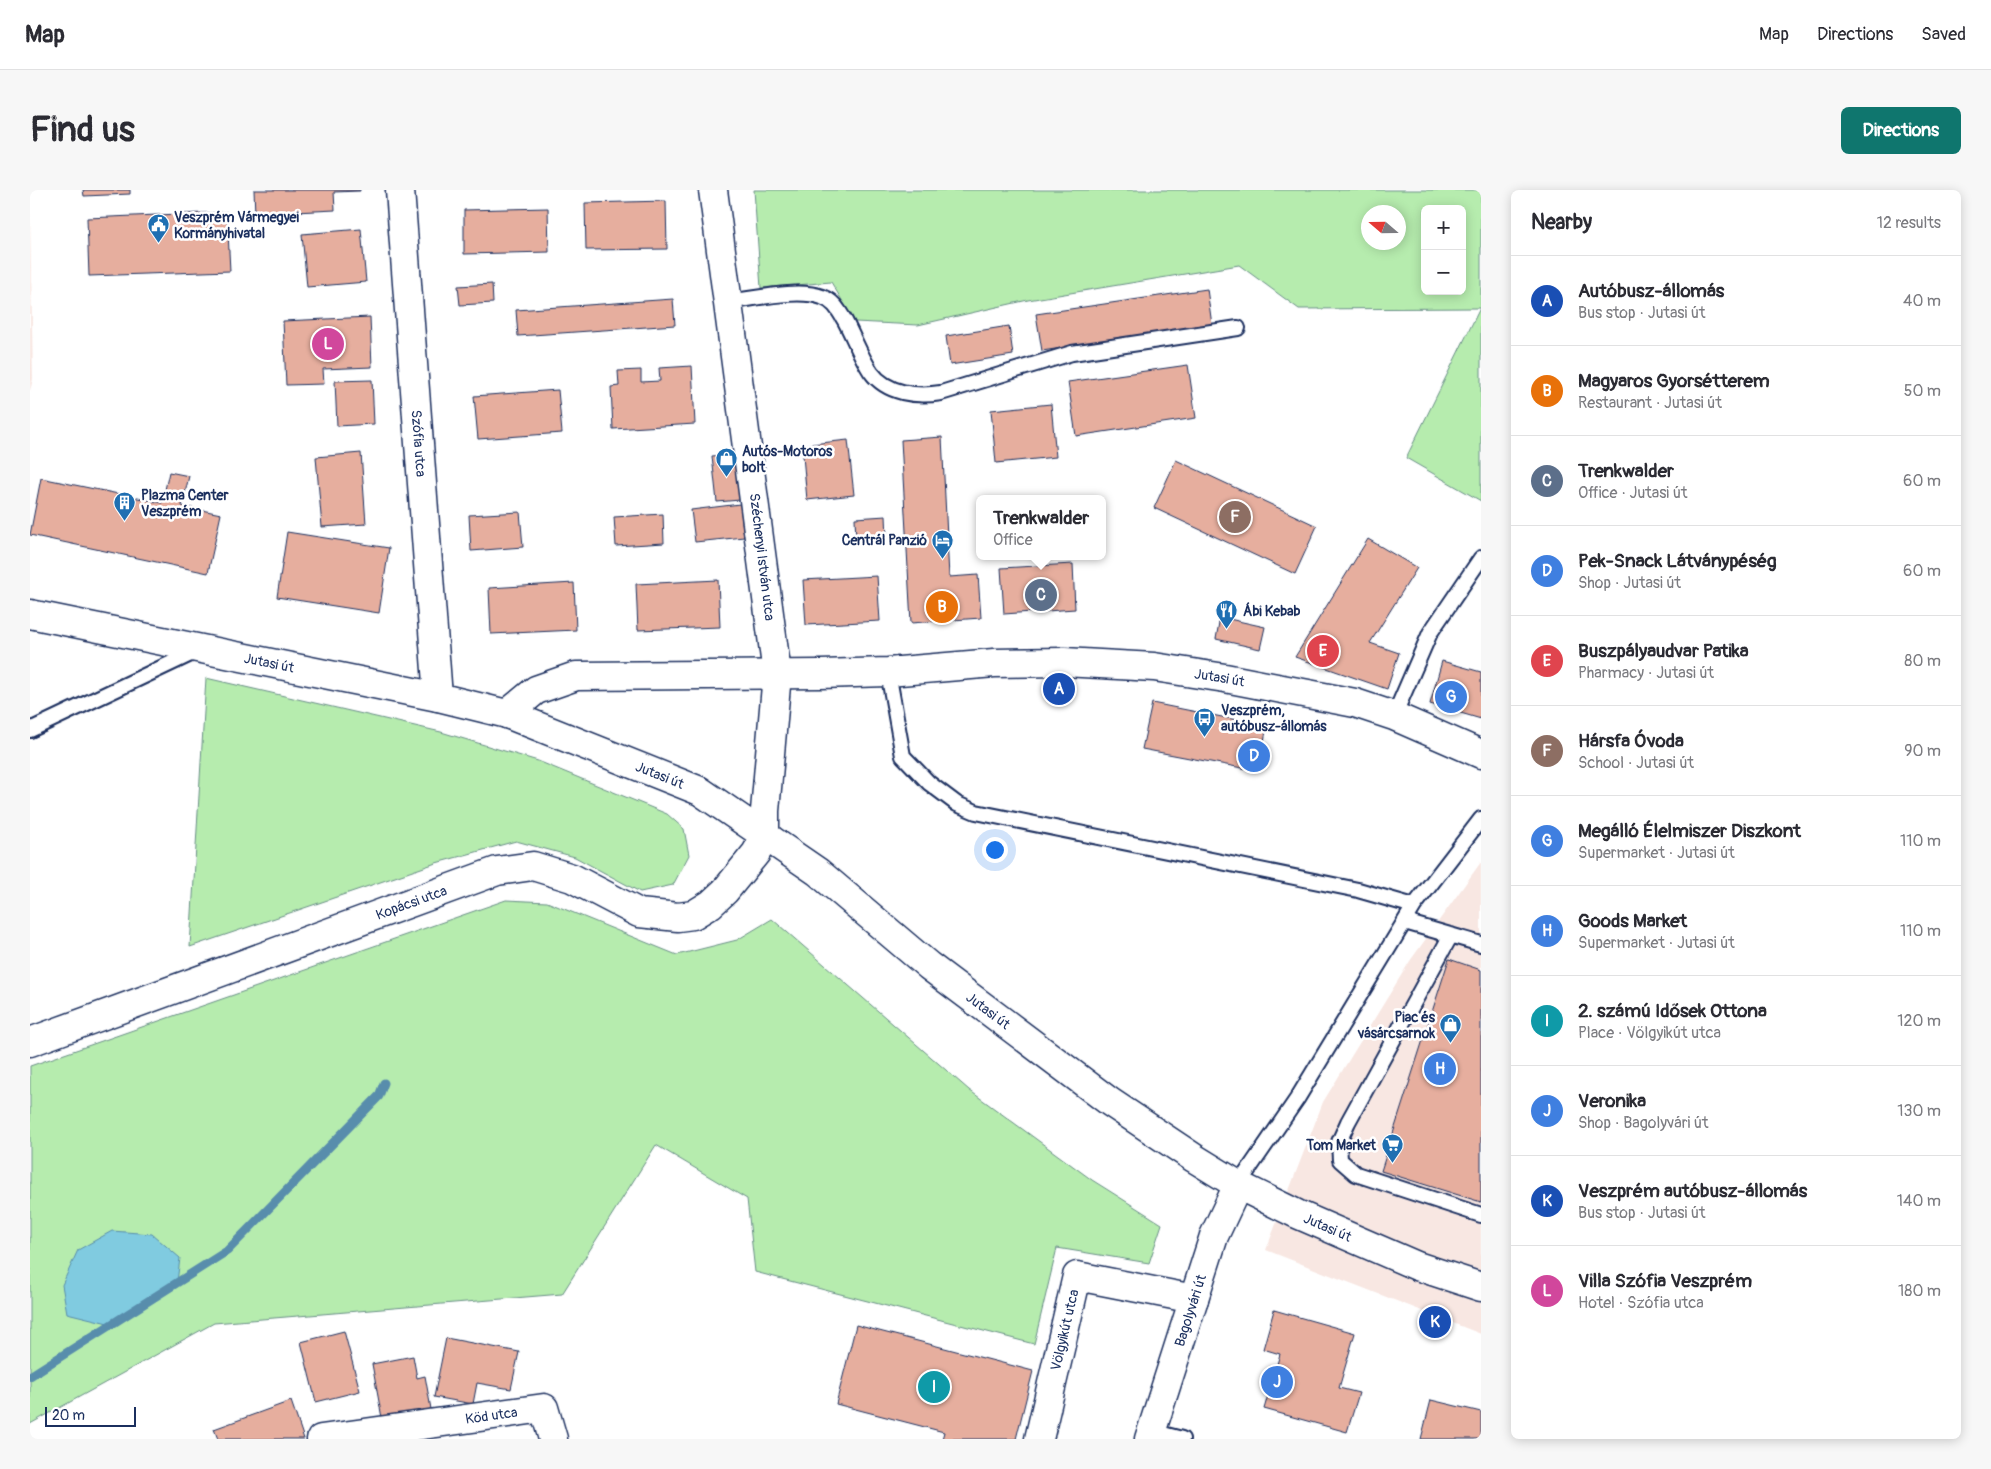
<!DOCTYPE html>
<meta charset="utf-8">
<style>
:root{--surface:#fff;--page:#f7f7f7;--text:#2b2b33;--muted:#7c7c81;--line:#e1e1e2;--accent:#0f766e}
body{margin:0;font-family:Pangolin,sans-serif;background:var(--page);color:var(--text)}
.controls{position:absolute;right:15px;top:15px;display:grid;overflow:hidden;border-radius:8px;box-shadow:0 2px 12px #0003}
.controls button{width:45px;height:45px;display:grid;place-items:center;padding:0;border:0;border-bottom:1px solid var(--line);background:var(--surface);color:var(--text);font:25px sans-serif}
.compass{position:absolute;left:1331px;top:15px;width:45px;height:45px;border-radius:50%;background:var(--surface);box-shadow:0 2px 12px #0003;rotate:290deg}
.scale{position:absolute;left:15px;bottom:12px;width:91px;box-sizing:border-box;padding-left:5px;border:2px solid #1b2f5e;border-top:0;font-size:14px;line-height:18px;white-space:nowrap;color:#1b2f5e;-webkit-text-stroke:4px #fff;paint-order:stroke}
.you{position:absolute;left:964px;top:659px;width:18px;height:18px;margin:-12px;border:4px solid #fff;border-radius:50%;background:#1a73e8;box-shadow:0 0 0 8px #1a73e833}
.badge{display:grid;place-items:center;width:32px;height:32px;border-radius:50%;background:var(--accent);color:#fff;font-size:16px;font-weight:700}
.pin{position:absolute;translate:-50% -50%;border:2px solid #fff;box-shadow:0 1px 5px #0006}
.popup{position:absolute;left:946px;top:305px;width:130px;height:65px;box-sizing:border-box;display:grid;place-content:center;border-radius:8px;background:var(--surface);filter:drop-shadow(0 1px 4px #0005);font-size:16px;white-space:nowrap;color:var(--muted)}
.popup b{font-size:19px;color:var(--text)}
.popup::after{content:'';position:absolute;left:50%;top:100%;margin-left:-10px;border:10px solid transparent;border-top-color:var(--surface)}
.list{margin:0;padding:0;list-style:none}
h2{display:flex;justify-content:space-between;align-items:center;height:65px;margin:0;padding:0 20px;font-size:21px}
h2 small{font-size:16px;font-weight:400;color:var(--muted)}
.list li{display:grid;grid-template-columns:32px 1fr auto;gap:15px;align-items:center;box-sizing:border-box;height:90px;padding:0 20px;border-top:1px solid var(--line)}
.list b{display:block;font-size:19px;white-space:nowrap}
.list p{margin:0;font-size:16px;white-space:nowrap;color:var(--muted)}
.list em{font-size:16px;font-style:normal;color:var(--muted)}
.map{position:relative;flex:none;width:1451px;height:1249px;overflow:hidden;border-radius:8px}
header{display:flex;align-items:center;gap:30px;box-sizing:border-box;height:70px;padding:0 25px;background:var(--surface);border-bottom:1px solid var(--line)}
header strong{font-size:24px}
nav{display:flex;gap:28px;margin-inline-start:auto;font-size:18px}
.intro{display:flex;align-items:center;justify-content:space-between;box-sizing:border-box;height:120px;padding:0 30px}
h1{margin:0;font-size:35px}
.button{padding:12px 22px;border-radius:8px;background:var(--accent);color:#fff;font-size:18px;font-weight:700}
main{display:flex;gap:30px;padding:0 30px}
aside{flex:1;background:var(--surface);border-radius:8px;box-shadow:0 2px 12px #0003}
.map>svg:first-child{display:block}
.built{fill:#f8e7e2}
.green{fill:#b6ecae;stroke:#688e86;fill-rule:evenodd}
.water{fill:#80cbe0;stroke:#588dac}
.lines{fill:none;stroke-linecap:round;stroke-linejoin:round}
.stream{stroke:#588dac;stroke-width:9}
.building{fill:#e6ae9e;stroke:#1b2f5e}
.service-casing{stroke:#1b2f5e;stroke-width:18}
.minor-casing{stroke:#1b2f5e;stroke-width:31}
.tertiary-casing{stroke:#1b2f5e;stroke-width:31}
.service{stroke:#fff;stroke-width:14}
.minor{stroke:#fff;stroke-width:28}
.tertiary{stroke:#fff;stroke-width:28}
.labels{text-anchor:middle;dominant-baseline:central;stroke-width:5;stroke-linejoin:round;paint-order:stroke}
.poi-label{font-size:14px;font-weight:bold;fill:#1b2f5e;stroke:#fff;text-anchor:start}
.street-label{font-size:14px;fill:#1b2f5e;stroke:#fff}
</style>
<header>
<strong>Map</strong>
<nav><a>Map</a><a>Directions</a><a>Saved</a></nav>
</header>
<div class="intro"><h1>Find us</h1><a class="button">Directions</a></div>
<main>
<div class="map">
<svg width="1451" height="1249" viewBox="0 0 1451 1249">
<rect width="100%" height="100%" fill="#fff"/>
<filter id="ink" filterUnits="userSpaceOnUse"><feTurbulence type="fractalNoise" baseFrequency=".02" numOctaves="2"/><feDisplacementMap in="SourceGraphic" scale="10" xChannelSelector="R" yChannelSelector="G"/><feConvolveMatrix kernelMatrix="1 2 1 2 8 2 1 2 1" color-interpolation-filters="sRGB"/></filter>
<g filter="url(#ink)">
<path class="built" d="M0,19L3,189L0,201Z
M1451,672V1144L1236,1060L1293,912L1380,771Z"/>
<path class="green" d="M724,0H1451V311L1376,268L1450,118L1269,119L1209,75L998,110L888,135L825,132L801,92L731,98ZM1395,19H1432V101H1395ZM1338,22H1368V52H1338Z
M176,488L411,542L508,571L637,624L654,639L659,665L643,695L610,702L545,667L486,651L406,673L160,757Z
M476,710L517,712L647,765L707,750L742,729L939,900L1062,990L1132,1034L1119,1073L1027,1058L1004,1154L725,1082L717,1009L626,955L532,1104L184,1133L0,1234V876Z"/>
<path class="water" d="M82,1041L122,1044L150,1068L147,1092L82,1134L37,1123L32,1095L48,1060Z"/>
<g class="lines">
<path class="stream" d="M0,1186L197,1061L349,906L354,893"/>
</g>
<path class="building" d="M53,0H100V4L54,6Z
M224,0H330V1L304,2L305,20L225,24Z
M636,11L637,59L556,60L555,13Z
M518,18L519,62L434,64V20Z
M197,22L200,81L59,86L57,28Z
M331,39L336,92L277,97L272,44Z
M462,94L463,113L430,115L428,96Z
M1177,99L1182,135L1012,161L1006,124Z
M643,109L645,135L488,146L486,120Z
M340,127L342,177L293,179L294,194L256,195L253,131Z
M979,136L983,165L920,175L916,146Z
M1158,175L1166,228L1046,246L1038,192Z
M662,176L665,234L583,239L581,197L589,196L588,181L611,180V192L630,191L629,178Z
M342,190L344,234L307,236L305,191Z
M528,200L532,243L448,249L444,206Z
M1021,214L1026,267L966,273L961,220Z
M912,247L919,387L948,385L951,428L881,433L871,250Z
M818,250L824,305L777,310L772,255Z
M331,263L336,334L292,337L286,267Z
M705,264L710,310L687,312L682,266Z
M1146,270L1287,336L1265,384L1124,318Z
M139,282L159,286L152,316L191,324L178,383L0,345L11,288L132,313Z
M710,314L714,347L665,352L661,320Z
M490,322L493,357L441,361L439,325Z
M633,324L634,353L586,356L584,327Z
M856,326L857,348L826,350L825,328Z
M257,342L359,358L349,423L247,407Z
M1338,349L1387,378L1340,453L1369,463L1357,499L1265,467Z
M1043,374L1045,419L974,424L971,378Z
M847,386L850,431L776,435L773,390Z
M688,390L690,437L608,440L606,394Z
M544,393L546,440L461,444L459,398Z
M1190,427L1235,437L1230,459L1186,449Z
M1412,471L1451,482V529L1400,514Z
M1122,513L1237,536L1228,581L1112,559Z
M1419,769L1451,780V1012L1351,981Z
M1244,1120L1325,1143L1309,1198L1329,1203L1317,1242L1234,1219L1250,1164L1233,1159Z
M826,1135L1003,1181L986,1249H912L914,1242L806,1214Z
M314,1141L330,1201L286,1212L271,1152Z
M416,1148L489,1162L481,1199L447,1193L443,1214L404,1207Z
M383,1166L387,1188L395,1186L401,1219L352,1228L342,1174Z
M1401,1210L1451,1222V1249H1391Z
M261,1211L274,1249H188L184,1239Z"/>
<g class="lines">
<defs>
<path id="service" d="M698,112C724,109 768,98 792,107C804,111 809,121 815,131C824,148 831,167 841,182C857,204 887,207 911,203L1042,163L1208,138
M858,482L873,566L899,593L927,614L946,622L1328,700L1384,716
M1364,526L1400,443L1451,368
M0,540L167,461
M1375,732L1451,754
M1421,745L1318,932L1309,952L1310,970L1326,984L1451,1025
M1208,995L1267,909L1384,716L1451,629
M1121,1241L1152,1249"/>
<g id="minor">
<path id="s1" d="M370,0L408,507"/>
<path id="s2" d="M477,524L506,500L546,486L791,484L858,482L964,473L1034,472L1124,477L1195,488L1325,513L1364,526L1451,564"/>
<path id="s3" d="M0,852L467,681L503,676L542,688L609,723L648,727L663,725L681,714L695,701L726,663L735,646V621L747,484L683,0"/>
<path id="s4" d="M291,1249L514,1218L523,1249"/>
<path id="s5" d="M1009,1249L1047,1086L1164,1109"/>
<path id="s6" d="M1119,1249L1184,1046L1208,995"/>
</g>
<g id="tertiary">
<path id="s7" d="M0,424L408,507L477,524L670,601L788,682L899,776L1080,912L1164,968L1208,995L1267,1024L1387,1076L1451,1097"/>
</g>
</defs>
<use href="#service" class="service-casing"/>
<use href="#minor" class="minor-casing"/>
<use href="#tertiary" class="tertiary-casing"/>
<use href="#service" class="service"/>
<use href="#minor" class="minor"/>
<use href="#tertiary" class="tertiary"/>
</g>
</g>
<defs>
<symbol id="civic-pin" viewBox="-11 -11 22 30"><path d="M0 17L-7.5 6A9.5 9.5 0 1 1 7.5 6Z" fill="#1f6fb2" stroke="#fff"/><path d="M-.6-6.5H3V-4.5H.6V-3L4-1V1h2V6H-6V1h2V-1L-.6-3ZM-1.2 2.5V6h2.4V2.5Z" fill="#fff"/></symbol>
<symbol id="shop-pin" viewBox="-11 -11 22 30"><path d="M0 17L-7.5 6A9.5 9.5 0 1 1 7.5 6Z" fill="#1f6fb2" stroke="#fff"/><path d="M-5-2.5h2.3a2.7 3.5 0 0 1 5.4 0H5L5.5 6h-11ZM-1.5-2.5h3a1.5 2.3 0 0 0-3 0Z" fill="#fff"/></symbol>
<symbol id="building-pin" viewBox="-11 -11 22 30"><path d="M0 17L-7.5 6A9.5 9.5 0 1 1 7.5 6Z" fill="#1f6fb2" stroke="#fff"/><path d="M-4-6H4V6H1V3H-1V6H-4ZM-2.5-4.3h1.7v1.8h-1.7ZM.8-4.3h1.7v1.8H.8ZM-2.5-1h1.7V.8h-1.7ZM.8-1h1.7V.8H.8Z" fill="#fff"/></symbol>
<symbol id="hotel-pin" viewBox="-11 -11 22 30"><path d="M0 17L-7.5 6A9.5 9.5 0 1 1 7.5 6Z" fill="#1f6fb2" stroke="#fff"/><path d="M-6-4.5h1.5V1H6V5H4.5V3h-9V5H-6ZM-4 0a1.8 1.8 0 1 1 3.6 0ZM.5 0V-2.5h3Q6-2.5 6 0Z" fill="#fff"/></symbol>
<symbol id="restaurant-pin" viewBox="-11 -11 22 30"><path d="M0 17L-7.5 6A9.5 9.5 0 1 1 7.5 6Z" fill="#1f6fb2" stroke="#fff"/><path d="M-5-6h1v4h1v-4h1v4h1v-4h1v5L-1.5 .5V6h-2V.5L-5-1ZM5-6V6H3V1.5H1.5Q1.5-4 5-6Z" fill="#fff"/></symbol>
<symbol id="bus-pin" viewBox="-11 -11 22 30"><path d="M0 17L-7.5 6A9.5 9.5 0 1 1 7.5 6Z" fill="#1f6fb2" stroke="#fff"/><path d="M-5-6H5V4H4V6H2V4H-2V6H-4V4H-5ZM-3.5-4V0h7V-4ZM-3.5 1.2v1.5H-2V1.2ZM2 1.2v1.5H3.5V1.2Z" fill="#fff"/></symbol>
<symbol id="supermarket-pin" viewBox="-11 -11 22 30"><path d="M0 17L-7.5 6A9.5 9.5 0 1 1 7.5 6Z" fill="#1f6fb2" stroke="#fff"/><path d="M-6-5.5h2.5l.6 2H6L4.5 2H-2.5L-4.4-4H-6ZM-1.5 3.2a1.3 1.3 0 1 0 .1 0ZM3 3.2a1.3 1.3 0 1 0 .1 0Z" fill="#fff"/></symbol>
</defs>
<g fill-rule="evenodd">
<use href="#civic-pin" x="116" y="22" width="25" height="34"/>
<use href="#shop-pin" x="684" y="256" width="25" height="34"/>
<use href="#building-pin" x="82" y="300" width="25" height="34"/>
<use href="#hotel-pin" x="900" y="338" width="25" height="34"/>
<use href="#restaurant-pin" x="1184" y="408" width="25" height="34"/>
<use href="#bus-pin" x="1162" y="516" width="25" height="34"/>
<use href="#shop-pin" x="1408" y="822" width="25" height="34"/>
<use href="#supermarket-pin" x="1350" y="942" width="25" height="34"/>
</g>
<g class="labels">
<g class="poi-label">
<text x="144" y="27">Veszprém Vármegyei<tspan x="144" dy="16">Kormányhivatal</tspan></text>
<text x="712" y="261">Autós-Motoros<tspan x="712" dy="16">bolt</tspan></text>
<text x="111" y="305">Plazma Center<tspan x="111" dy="16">Veszprém</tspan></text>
<text x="897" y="350" text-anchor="end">Centrál Panzió</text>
<text x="1213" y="421">Ábi Kebab</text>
<text x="1191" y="520">Veszprém,<tspan x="1191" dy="16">autóbusz-állomás</tspan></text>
<text x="1405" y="827" text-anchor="end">Piac és<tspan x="1405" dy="16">vásárcsarnok</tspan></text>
<text x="1346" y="955" text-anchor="end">Tom Market</text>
</g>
<g class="street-label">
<text stroke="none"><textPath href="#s1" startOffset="254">Szófia utca</textPath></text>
<text transform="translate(732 367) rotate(83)">Széchenyi István utca</text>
<text stroke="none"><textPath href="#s7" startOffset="244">Jutasi út</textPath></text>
<text stroke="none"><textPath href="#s2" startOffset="725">Jutasi út</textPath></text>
<text stroke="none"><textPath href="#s7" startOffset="652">Jutasi út</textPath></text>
<text stroke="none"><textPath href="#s3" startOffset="406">Kopácsi utca</textPath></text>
<text stroke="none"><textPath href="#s7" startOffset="1058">Jutasi út</textPath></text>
<text stroke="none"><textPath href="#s7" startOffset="1462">Jutasi út</textPath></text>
<text stroke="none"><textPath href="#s6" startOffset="135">Bagolyvári út</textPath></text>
<text stroke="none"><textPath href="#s5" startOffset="112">Völgyikút utca</textPath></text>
<text stroke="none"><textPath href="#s4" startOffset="172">Köd utca</textPath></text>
</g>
</g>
</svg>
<div class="controls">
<button>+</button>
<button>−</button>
</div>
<svg class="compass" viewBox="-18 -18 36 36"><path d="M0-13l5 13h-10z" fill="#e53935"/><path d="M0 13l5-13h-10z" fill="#7c7c81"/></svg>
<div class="scale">20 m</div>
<div class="you"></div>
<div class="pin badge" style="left:1029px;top:499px;background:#1a4fb4">A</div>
<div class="pin badge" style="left:912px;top:417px;background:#e8710a">B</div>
<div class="pin badge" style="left:1011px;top:405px;background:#5c6f8a">C</div>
<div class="popup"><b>Trenkwalder</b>Office</div>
<div class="pin badge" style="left:1224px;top:566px;background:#3f7fe0">D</div>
<div class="pin badge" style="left:1293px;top:461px;background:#e0444e">E</div>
<div class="pin badge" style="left:1205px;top:327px;background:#8d6e63">F</div>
<div class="pin badge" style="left:1421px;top:507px;background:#3f7fe0">G</div>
<div class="pin badge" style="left:1410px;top:879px;background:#3f7fe0">H</div>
<div class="pin badge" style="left:904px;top:1197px;background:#0f9aa8">I</div>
<div class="pin badge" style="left:1247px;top:1192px;background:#3f7fe0">J</div>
<div class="pin badge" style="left:1405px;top:1132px;background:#1a4fb4">K</div>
<div class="pin badge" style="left:298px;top:154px;background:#d1479c">L</div>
</div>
<aside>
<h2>Nearby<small>12 results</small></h2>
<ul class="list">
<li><span class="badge" style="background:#1a4fb4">A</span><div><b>Autóbusz-állomás</b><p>Bus stop · Jutasi út</p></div><em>40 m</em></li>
<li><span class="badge" style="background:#e8710a">B</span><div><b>Magyaros Gyorsétterem</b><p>Restaurant · Jutasi út</p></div><em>50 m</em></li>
<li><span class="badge" style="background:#5c6f8a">C</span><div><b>Trenkwalder</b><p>Office · Jutasi út</p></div><em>60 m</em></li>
<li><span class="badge" style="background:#3f7fe0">D</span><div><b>Pek-Snack Látványpéség</b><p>Shop · Jutasi út</p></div><em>60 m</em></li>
<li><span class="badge" style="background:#e0444e">E</span><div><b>Buszpályaudvar Patika</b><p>Pharmacy · Jutasi út</p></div><em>80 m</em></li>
<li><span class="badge" style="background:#8d6e63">F</span><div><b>Hársfa Óvoda</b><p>School · Jutasi út</p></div><em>90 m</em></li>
<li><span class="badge" style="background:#3f7fe0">G</span><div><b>Megálló Élelmiszer Diszkont</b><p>Supermarket · Jutasi út</p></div><em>110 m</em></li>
<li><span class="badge" style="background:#3f7fe0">H</span><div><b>Goods Market</b><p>Supermarket · Jutasi út</p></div><em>110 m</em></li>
<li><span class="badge" style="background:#0f9aa8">I</span><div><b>2. számú Idősek Ottona</b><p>Place · Völgyikút utca</p></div><em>120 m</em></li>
<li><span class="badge" style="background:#3f7fe0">J</span><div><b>Veronika</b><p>Shop · Bagolyvári út</p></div><em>130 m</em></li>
<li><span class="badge" style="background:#1a4fb4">K</span><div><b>Veszprém autóbusz-állomás</b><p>Bus stop · Jutasi út</p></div><em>140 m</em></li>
<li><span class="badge" style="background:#d1479c">L</span><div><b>Villa Szófia Veszprém</b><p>Hotel · Szófia utca</p></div><em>180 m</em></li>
</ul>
</aside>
</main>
